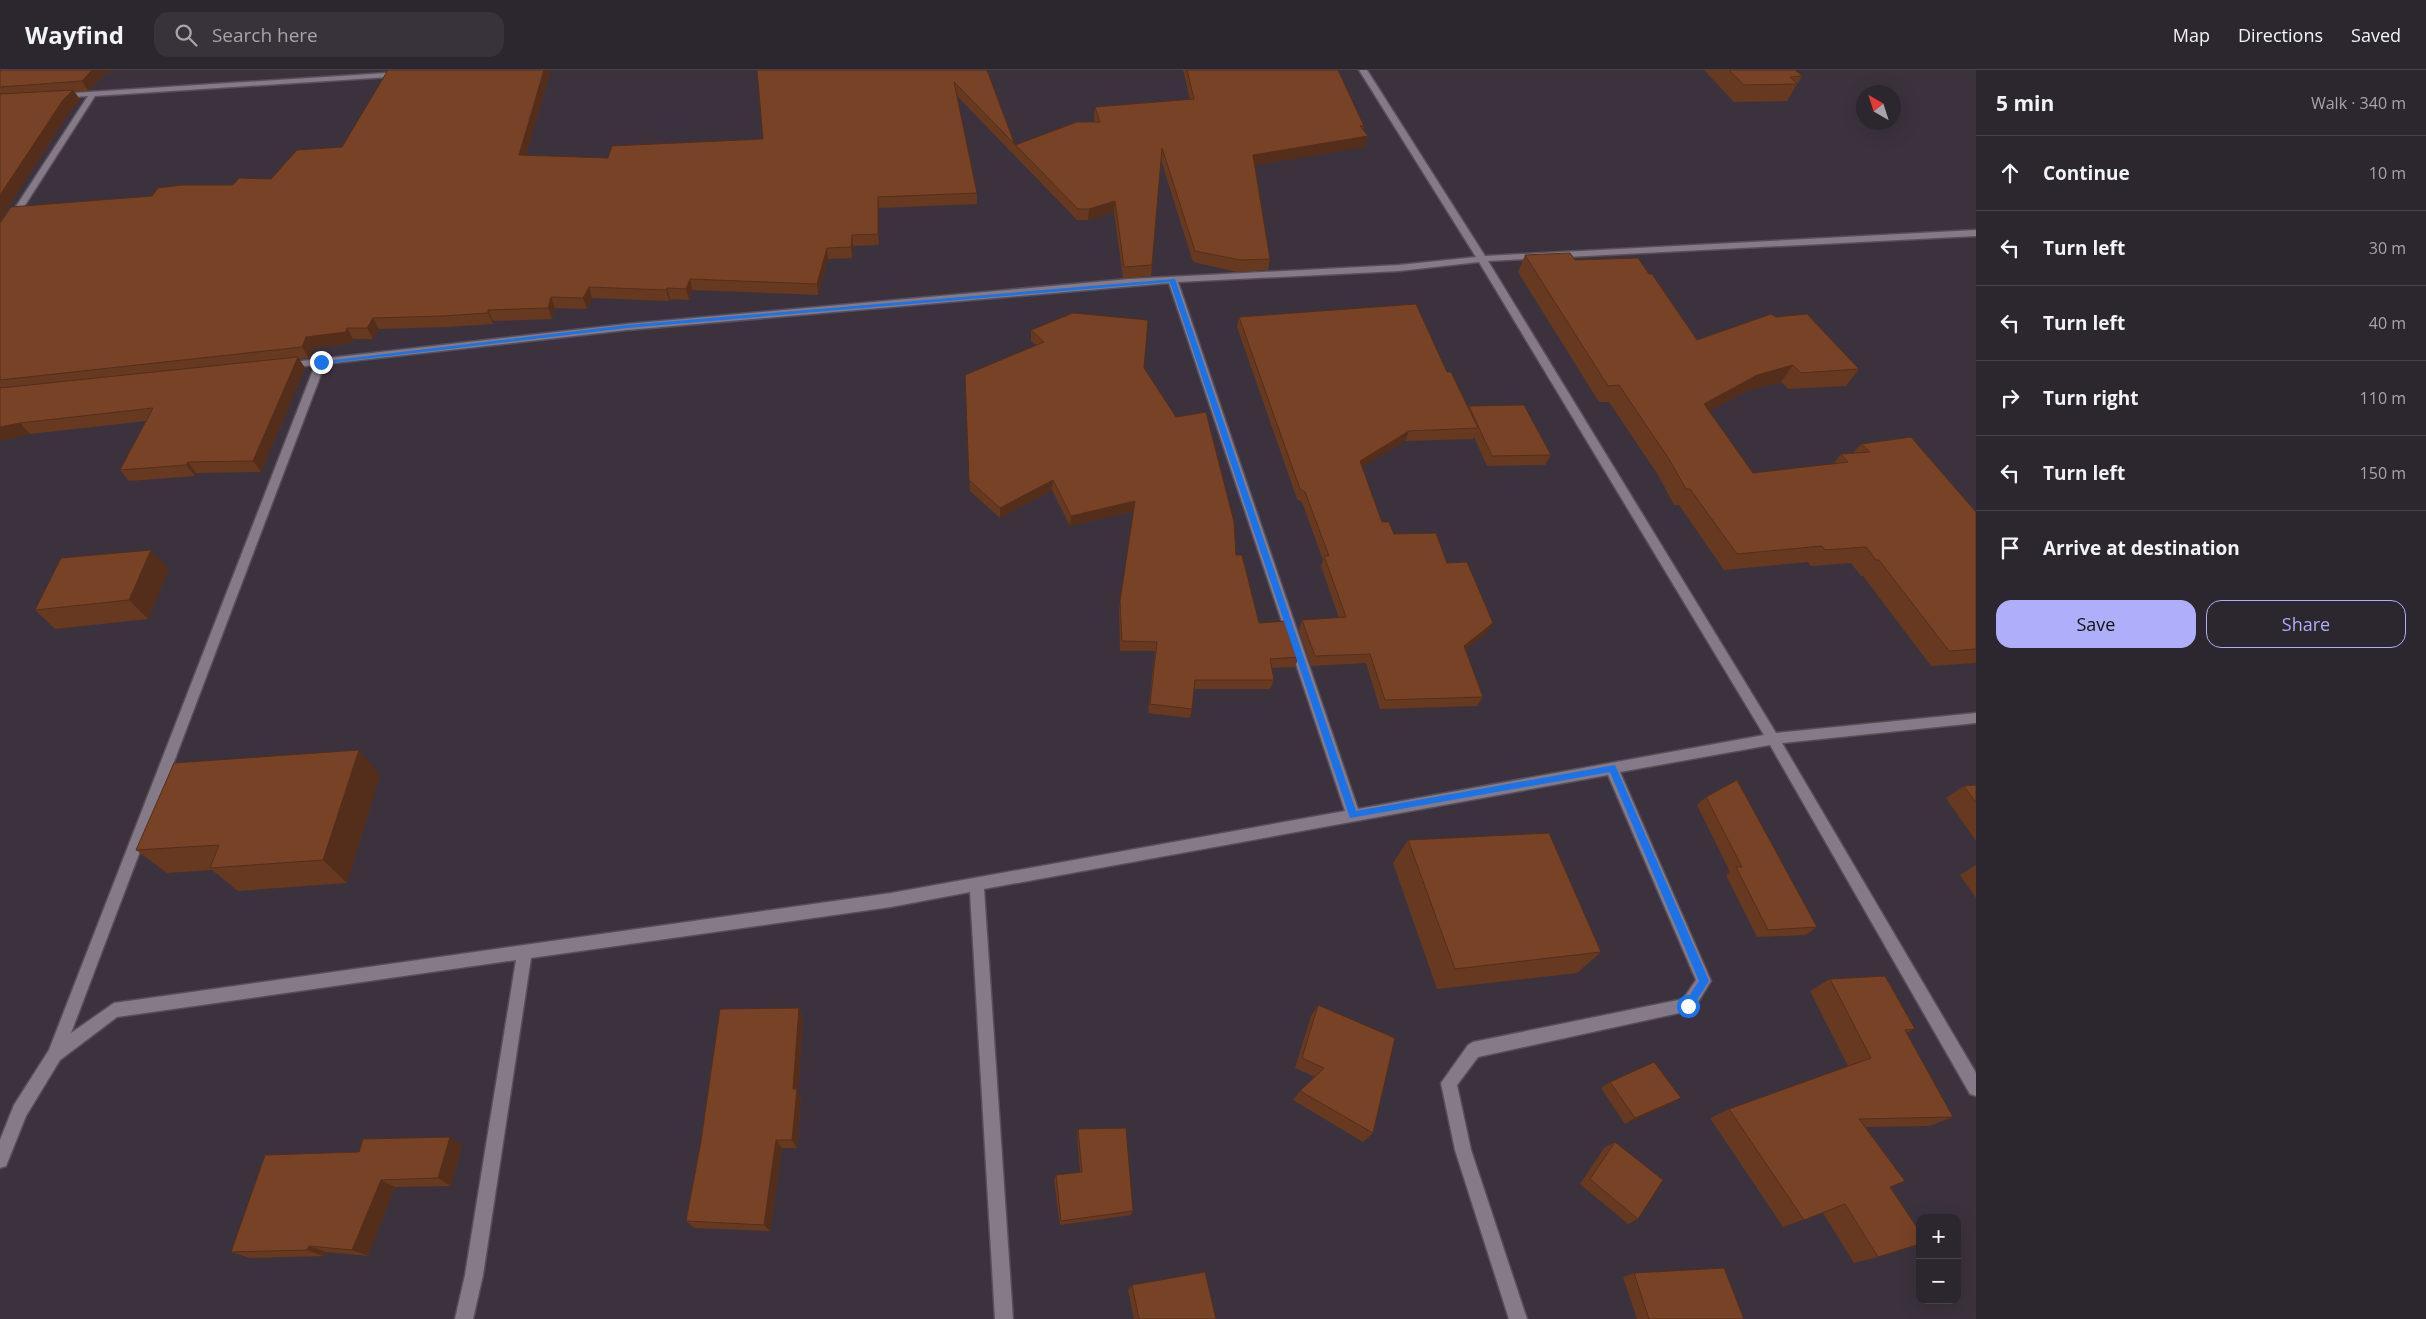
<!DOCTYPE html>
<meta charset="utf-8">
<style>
:root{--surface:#2c262e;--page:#38323a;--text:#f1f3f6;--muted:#a6a5aa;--line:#48434a;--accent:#afaefa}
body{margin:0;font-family:"Open Sans",sans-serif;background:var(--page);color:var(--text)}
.controls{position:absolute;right:15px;bottom:15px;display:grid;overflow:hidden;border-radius:10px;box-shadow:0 5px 20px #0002}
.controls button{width:45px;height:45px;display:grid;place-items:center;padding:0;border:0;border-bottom:1px solid var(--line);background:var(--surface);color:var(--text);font:25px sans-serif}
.compass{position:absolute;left:1856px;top:15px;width:45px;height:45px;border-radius:50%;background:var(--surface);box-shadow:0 5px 20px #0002;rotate:321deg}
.stop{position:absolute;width:15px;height:15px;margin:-11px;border:4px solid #1a73e8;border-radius:50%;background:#fff}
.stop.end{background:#1a73e8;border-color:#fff;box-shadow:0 1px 5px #0008}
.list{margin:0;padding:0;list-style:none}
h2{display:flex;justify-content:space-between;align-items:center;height:65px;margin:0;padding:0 20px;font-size:21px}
h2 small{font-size:16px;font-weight:400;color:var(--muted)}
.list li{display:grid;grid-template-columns:32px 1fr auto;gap:15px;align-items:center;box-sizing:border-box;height:75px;padding:0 20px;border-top:1px solid var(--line)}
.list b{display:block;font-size:19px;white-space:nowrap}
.list em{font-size:16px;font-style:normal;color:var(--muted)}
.actions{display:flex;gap:10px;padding:15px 20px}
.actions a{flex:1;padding:11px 0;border:1px solid var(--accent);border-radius:15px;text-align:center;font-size:18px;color:var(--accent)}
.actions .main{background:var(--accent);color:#111}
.icon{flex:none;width:28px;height:28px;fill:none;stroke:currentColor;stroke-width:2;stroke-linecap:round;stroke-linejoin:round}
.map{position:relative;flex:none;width:1976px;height:1249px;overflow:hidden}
header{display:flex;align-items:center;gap:30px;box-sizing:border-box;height:70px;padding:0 25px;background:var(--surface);border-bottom:1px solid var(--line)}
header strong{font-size:24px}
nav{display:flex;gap:28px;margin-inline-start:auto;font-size:18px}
.search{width:350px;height:45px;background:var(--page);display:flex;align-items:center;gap:12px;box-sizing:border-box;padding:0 18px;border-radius:15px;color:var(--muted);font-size:19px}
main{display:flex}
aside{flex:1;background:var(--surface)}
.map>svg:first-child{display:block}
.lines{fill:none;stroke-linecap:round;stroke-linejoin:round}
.minor-casing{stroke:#564f58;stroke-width:3}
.minor{fill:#857a87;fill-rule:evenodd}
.wall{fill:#673921}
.shaded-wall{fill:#542e1b}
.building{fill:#784226;stroke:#542e1b}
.route{fill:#1a73e8}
</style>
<header>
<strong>Wayfind</strong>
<div class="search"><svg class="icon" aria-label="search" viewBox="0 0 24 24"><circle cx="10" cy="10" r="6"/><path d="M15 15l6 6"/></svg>Search here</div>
<nav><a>Map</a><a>Directions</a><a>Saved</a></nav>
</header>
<main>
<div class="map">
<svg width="1976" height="1249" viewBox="0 0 1976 1249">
<rect width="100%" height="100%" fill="#3b323e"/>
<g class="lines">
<defs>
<path id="minor" d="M1359,0H1367L1485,186L1976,160V166L1488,191L1776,663L1976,643V653L1782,673L1976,1003V1026L1970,1024L1770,675L1620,702L1711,911L1693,940L1478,987L1457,1015L1471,1080L1527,1249H1509L1455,1080L1441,1013L1468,975L1473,972L1683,929L1696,910L1608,705L984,819L1013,1249H995L970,822L891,837L531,888L483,1205L473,1249H455L465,1205L516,890L117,947L60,990L26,1046L6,1096L0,1098V1070L14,1035L49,980L315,295L287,298L282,295L284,293L627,254L1129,209L1399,195L1476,187ZM1479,192L1764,665L1358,739L1178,212L1399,201ZM1169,213L1345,741L891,823L114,933L71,963L325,294L627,260Z
M402,2L406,4L405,6L95,26L4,168L0,171V161L88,26L60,28H57V24Z"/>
</defs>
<use href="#minor" class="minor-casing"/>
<use href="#minor" class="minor"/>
</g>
<path class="wall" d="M0,0H117L106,3L88,21L75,22L80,30L70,41L3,145L4,147L271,109L342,77L551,0L526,85L608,88L763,69L987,0L1015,75L1095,52L1094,48L1095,37L1190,30L1183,0H1338L1364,56L1363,60L1368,66L1365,77L1255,95L1270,189L1268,200L1237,202L1193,192L1161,90L1151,206L1123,208L1114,142L1088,150H1077L956,25L977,123V134L879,138V175L853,176L852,188L828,189L818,225L692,220L689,230L670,229L669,231L592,228L587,239L555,238L552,249L493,251V254L447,257L379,259L373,269H353L352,273L313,278L309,288L299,289L305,298L261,402L196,403L195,406L129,411L120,400L146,351L30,364L0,371Z
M1704,0H1795L1802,6L1787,31L1734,32Z
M1525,185L1575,190L1697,270L1859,299L1846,316L1788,319L1781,312L1746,321L1709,341L1753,403L1833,394L1841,384L1853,383L1861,374L1976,442V593L1931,596L1863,506H1861L1851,493L1811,496L1808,492L1724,500L1679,435H1674L1658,405L1609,332H1599L1518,202Z
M1239,247L1447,302L1468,338L1469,336L1551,385L1545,395L1487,396L1474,367L1473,369L1405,371L1362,397L1382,452L1394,464L1447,493L1487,563L1465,580L1483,627L1477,636L1380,639L1366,593L1311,596L1299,560L1302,550L1339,548L1321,496L1323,490L1302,432L1297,429L1237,257Z
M1031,260L1144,298L1236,485L1259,553L1299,587L1295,597L1272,598L1274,610L1270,619H1194L1192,639L1190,648L1148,643L1155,581H1120L1119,540L1134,441L1070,456L1052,420L1000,448L970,421L965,305L1036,275L1031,271Z
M169,499L148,549L55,559L35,540Z
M380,705L347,813L238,821L212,800L167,803L136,780Z
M1976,715V771L1946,728L1964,716Z
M1706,727L1817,857L1806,865L1757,867L1726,805L1730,802L1697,735Z
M1408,770L1601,882L1577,903L1437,919L1393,793Z
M1976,795V828L1960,805Z
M1830,909L1915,959L1906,963L1953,1047L1929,1056L1865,1057L1890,1117L1878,1187L1854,1193L1823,1143L1783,1157L1710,1048L1729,1039L1848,996L1810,921Z
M1318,935L1373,1063L1363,1072L1293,1030L1300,1021L1315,1007L1295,998L1311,946Z
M799,938L803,949L798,1022L801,1029L797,1078H782L770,1161L694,1158L686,1151Z
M1610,1012L1681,1028L1670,1034L1625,1054L1601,1018Z
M1078,1059L1133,1141L1131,1145L1060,1155L1054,1110L1056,1105L1080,1102L1077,1064Z
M1615,1072L1638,1149L1628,1154L1580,1114L1605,1077Z
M462,1075L451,1116L395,1117L368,1186L326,1182L324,1186L250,1188L231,1182L359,1082Z
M1634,1203L1744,1249H1637L1623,1207Z
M1132,1215L1216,1249H1134L1128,1220Z"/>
<path class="shaded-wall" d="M92,0H117L106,3L88,21L82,11Z
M544,0H551L523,96L519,85Z
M73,20L80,30L70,41L3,145L6,149L0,158V125L63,30Z
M1368,66L1365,77L1251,96L1253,85Z
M878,127L879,138V175L878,164Z
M1115,131L1114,142L1088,150L1089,139Z
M852,165L853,176L852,188L851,177Z
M827,178L828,189L818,225L817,214Z
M690,209L692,220L689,230L686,219Z
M589,217L592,228L587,239L583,228Z
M667,218L670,229L669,231L666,220Z
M551,227L555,238L552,249L548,238Z
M488,240L493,251V254L488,243Z
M373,248L379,259L373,269L367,258Z
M347,258L353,269L352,273L313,278L309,288L302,277L306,267Z
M298,287L305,298L261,402L253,391Z
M1793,295L1781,312L1746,321L1693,350L1704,334L1757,305Z
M20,353L30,364L0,371V357Z
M1409,361L1405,371L1356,401L1360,391Z
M188,392L196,403L195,406L186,395Z
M1053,410L1052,420L1000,448V438Z
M1135,431L1134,441L1070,456L1071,446Z
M151,480L169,499L148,549L129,530Z
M1493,553L1487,563L1458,586L1464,576Z
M359,680L380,705L347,813L323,790Z
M799,938L803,949L798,1022L801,1029L797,1078L792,1070L793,1019Z
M1681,1028L1670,1034L1625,1054L1635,1048Z
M450,1067L462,1075L451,1116L438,1108Z
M776,1070L782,1078L770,1161L764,1155Z
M381,1110L395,1117L368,1186L352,1180Z
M309,1176L326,1182L324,1186L307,1180Z"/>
<path class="building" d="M0,0H92L82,11L0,17Z
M388,0H544L519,85L608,88L612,76L763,69L757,0H987L1015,75L1077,52H1100L1095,37L1194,29L1187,0H1338L1364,56H1360L1368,66L1253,85L1270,189L1240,190L1195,181L1162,78L1152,195L1124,197L1115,131L1089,139H1078L954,12L977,123L878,127V164L852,165L851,177L827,178L817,214L690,209L686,219L667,218L666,220L589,217L583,228L551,227L548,238L488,240V243L442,246L373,248L367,258H347L346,262L306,267L302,277L0,310V153L11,137L152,126L158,118L182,115H233L239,108L271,109L297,80L342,77Z
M1729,0H1795L1802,6L1790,7L1797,14L1744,15Z
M73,20L63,30L0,125V24Z
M1570,183L1575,190L1638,188L1649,204H1652L1697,270L1771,244L1776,247L1807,244L1859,299L1801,303L1793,295L1757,305L1704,334L1753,403L1848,392L1841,384L1870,382L1861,374L1911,367L1976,442V579L1949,581L1879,490H1876L1866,477L1825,480L1822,476L1737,484L1690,419H1686L1669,389L1619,315L1608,316L1525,185Z
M1416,234L1447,302H1451L1478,358L1409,361L1360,391L1382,452H1389L1394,464L1436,463L1447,493L1467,492L1493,553L1464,576L1483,627L1385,630L1370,584L1315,586L1302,550L1346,547L1324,486H1329L1305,422L1300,419L1239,247Z
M1073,243L1148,250L1144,298L1176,347L1206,342L1234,452L1236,485H1242L1259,553L1286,551L1299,587L1270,589L1274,610H1195L1192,639L1150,634L1157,572L1122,571L1120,531L1135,431L1071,446L1053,410L1000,438L969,410L965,305L1044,272L1031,260Z
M298,287L253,391L188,392L186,395L120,400L153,338L20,353L0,357V318Z
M1524,335L1551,385L1492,386L1469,336Z
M151,480L129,530L35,540L61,488Z
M359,680L323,790L210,798L219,775L136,780L174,693Z
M1737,710L1817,857L1768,860L1736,797H1742L1706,727Z
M1976,715V733L1964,716Z
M1549,763L1601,882L1455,899L1408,770Z
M1885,906L1915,959L1905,960L1953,1047L1859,1049L1905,1111L1890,1117L1920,1162V1174L1878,1187L1845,1134L1804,1150L1729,1039L1871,988L1830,909Z
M1318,935L1395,968L1373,1063L1300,1021L1324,998L1302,988Z
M799,938L793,1019H797L792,1070H776L764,1155L686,1151L701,1071L720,939Z
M1654,992L1681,1028L1635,1048L1610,1012Z
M1126,1058L1133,1141L1061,1151L1056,1105L1082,1102L1078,1059Z
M450,1067L438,1108L381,1110L352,1180L309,1176L307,1180L231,1182L265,1085L359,1082L363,1069Z
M1615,1072L1663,1110L1638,1149L1590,1109Z
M1724,1198L1744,1249H1649L1634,1203Z
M1205,1202L1216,1249H1139L1132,1215Z"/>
<path class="route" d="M1175,209L1356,741L1615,695L1709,911L1691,939H1685L1683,936L1699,911L1610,702L1350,748L1170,212L627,258L321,294L318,292L627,255Z"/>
</svg>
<div class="controls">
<button>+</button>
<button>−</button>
</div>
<svg class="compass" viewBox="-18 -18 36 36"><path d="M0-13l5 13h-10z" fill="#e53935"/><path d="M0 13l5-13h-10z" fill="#a6a5aa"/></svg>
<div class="stop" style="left:1688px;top:936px"></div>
<div class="stop end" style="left:321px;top:292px"></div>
</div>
<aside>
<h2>5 min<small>Walk · 340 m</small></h2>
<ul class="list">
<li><svg class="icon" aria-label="ahead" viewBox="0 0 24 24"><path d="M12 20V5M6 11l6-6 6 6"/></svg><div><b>Continue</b></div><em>10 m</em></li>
<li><svg class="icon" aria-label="left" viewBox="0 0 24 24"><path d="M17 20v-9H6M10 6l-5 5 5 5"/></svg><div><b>Turn left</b></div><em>30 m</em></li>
<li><svg class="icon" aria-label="left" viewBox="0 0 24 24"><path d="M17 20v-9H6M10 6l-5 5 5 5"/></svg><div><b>Turn left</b></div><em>40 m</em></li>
<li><svg class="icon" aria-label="right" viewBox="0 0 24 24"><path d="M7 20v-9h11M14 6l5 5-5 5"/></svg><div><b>Turn right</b></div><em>110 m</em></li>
<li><svg class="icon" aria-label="left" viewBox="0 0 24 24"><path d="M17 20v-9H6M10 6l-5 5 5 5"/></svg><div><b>Turn left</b></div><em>150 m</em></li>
<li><svg class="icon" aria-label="arrive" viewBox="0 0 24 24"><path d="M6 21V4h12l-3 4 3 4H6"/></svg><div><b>Arrive at destination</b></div></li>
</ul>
<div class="actions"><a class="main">Save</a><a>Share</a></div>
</aside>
</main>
